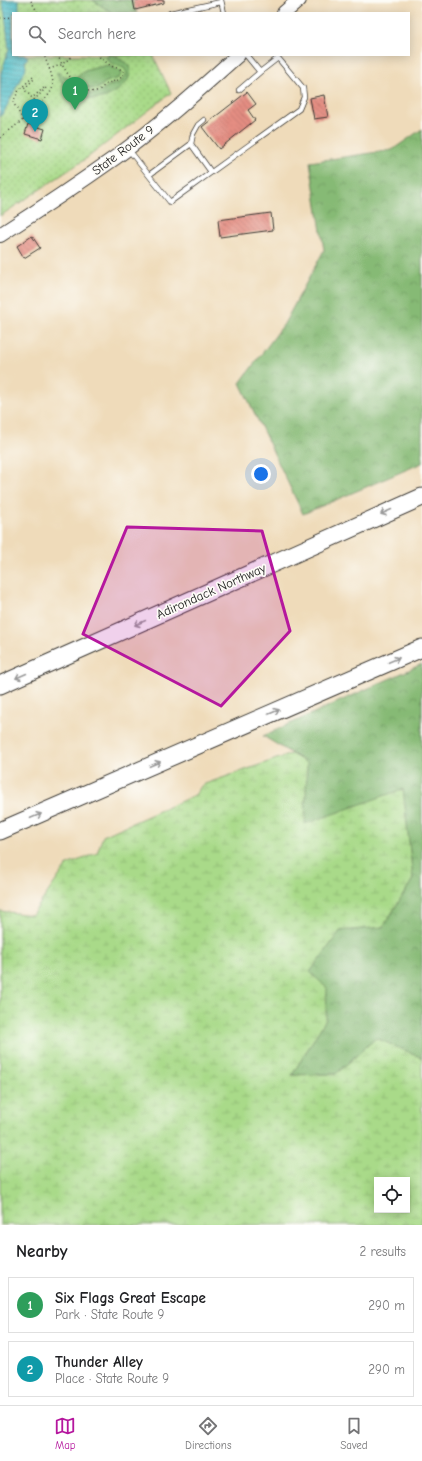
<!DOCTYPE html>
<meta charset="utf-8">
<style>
:root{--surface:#fff;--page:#f6f6f6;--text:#202124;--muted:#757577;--line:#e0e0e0;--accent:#b5179e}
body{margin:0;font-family:"Comic Neue",sans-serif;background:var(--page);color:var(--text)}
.controls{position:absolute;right:12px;bottom:12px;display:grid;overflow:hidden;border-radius:0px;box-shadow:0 2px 10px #0003}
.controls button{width:36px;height:36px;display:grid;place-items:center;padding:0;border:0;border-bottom:1px solid var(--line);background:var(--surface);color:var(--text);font:20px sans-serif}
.you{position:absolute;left:261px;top:474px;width:14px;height:14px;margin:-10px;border:3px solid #fff;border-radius:50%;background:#1a73e8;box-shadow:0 0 0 6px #1a73e833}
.badge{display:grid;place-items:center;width:26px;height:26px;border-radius:50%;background:var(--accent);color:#fff;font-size:13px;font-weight:700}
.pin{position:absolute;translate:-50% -33px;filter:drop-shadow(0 1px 2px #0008)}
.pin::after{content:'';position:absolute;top:21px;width:14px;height:12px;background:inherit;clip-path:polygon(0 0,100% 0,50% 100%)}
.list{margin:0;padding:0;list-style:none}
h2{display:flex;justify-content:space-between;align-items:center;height:52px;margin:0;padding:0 16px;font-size:17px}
h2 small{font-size:13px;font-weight:400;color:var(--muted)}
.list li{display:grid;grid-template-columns:26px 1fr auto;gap:12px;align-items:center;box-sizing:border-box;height:56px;margin:0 8px 8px;padding:0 8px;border:1px solid var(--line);border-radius:0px}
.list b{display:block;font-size:15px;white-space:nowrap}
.list p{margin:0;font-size:13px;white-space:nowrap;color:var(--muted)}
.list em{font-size:13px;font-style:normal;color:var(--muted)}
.icon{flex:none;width:22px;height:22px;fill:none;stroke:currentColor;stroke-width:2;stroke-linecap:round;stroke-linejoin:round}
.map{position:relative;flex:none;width:422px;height:1225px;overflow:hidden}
.search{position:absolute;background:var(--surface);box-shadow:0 2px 10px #0003;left:12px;right:12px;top:12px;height:44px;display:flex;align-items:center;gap:10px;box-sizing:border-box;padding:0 14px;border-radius:0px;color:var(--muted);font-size:15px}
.sheet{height:180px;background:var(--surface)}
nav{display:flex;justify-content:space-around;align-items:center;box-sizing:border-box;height:56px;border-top:1px solid var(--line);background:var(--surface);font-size:11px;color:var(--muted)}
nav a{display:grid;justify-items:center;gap:2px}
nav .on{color:var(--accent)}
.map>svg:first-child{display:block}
.green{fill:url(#green-dots);stroke:#627b52}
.forest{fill:url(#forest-crowns);stroke:#516b48}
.wetland{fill:url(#wetland-marsh);stroke:#627b52;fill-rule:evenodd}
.water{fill:url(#water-rules);stroke:#356c71}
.building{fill:url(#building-back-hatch)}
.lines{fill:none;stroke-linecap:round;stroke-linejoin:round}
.lane-casing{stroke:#3c3934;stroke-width:6}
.primary-casing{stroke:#3c3934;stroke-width:16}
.highway-casing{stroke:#3c3934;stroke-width:19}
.path{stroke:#3c3934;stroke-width:1.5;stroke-dasharray:1 3;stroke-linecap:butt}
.lane{stroke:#fff;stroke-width:4.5}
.primary{stroke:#fff;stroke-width:14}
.highway{stroke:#fff;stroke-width:17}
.oneway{stroke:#999}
.marked{fill:#b5179e;fill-opacity:0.2;stroke:#b5179e;stroke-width:3;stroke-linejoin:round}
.labels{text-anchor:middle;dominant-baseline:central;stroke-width:3.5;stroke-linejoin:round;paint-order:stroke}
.street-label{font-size:13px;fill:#1c1c1c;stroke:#fdfcf7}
</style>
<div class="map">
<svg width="422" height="1225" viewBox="0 0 422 1225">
<defs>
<pattern id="green-dots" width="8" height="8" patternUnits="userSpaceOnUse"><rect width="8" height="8" fill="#a9da89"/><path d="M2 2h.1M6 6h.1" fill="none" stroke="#91ba76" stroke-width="1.8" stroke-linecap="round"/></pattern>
<pattern id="forest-crowns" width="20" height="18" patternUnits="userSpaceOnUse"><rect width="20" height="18" fill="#86ba75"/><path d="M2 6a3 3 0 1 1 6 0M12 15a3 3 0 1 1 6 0" fill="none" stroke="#739f65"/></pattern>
<pattern id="wetland-marsh" width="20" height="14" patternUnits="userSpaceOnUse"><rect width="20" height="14" fill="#a9da89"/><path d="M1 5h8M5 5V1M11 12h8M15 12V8" fill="none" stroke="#91ba76"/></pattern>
<pattern id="water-rules" width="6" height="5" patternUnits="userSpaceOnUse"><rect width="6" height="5" fill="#4ebcc6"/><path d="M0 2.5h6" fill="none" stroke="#4098a0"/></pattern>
<pattern id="building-back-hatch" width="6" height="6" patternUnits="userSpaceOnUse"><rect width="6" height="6" fill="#e48d82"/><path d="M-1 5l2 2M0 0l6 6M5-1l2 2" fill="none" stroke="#b8726a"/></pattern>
</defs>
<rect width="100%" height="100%" fill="#fdfcf7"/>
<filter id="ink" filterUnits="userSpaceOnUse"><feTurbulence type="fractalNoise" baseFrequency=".025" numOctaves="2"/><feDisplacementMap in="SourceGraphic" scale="8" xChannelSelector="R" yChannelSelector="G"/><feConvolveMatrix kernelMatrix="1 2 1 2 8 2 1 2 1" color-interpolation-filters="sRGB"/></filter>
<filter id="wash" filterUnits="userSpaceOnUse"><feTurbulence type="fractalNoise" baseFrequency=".012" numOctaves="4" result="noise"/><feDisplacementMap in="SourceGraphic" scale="16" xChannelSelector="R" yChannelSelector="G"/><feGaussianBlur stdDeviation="0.9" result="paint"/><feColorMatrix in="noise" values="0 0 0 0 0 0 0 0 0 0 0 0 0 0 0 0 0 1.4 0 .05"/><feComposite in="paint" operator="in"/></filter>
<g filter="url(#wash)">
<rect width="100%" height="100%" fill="#efdbba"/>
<path class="green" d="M0,0H128L134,13H13V55H153L171,93L87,158L0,216Z"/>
<path class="forest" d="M92,0H132L137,13H113Z
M108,55C118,55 116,56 124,62C126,63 128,64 129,65C131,67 131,72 130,74C127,88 107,99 94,99C79,100 63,87 57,74V72L68,78L77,87L91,94L98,93L108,86L121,82L127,73L124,68L112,64L107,59Z
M107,65L121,72L122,73L119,78L106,82L97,89H92L86,87L77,81L76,79C83,68 96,69 107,65Z
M422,129V463L303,514L240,383L284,324L324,250L310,162L392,150Z
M422,664V1058L376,1038L336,1074L292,1075L326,1019L310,972L340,931L383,927L413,879L403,790L304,825L307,763L263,736Z"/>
<path class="wetland" d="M291,754L307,763L305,824L403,789L413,879L383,927L340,931L310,972L327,988L326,1019L292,1075L336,1074L376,1038L422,1058V1225H0V911L32,915L67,865L97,853L103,836L195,795L202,785ZM377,1180H407V1210H377Z"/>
<path class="water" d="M2,0H19V13H13V55H26L28,58L25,61L26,68L5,110L0,117L1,73L9,49L5,15Z"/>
<g id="blocks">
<path class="building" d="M133,0H164V3L135,10Z
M247,92L256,104L248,110L255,120L219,149L202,127Z
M324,95L328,117L314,119L310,98Z
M28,124L45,129L42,139L25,134Z
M271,213L273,230L220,237L218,220Z
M32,236L40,248L24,258L17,246Z"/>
</g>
</g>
<g filter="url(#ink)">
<use href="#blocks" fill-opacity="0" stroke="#3c3934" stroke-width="1"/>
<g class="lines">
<defs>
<path id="lane" d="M221,0L224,13
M170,13L221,2
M239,90L260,72
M191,144L211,172
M129,150L170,202L299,109L304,97L303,88L278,58L260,72L246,55
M149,175L191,144L193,134L198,125L204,120"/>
<path id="primary" d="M284,13L299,0
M0,235C39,210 78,184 116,157C159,126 199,90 238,55"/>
<path id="highway" d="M0,685L422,497
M0,831L422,648"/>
</defs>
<use href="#lane" class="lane-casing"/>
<use href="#primary" class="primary-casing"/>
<use href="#highway" class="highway-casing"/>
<path class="path" d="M31,1L38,13
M0,18L13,17
M58,55C62,68 79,95 96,91C101,90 103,86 106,84C114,80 120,82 124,73L123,70L111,66L97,55
M49,69L61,65L70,58L68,55
M23,120L13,102L19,90L33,77L34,79L24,89L32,98L45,87L46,88L34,100L39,106
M0,138C12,128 52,100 53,85C53,75 47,64 44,55"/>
<use href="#lane" class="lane"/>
<use href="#primary" class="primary"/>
<use href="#highway" class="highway"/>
</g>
<defs><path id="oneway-shaft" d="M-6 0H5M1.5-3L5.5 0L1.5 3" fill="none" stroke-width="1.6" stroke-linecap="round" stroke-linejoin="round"/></defs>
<g class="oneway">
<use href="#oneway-shaft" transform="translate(386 512) rotate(156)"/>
<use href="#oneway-shaft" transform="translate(140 623) rotate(156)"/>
<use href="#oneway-shaft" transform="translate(394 660) rotate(-23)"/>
<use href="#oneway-shaft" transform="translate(21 676) rotate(156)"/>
<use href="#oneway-shaft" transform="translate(274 712) rotate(-23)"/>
<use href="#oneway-shaft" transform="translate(155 764) rotate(-23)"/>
<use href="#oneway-shaft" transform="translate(36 816) rotate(-23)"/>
</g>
</g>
<path class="marked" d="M127,527L262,531L290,631L221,706L83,634Z"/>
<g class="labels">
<g class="street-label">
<text transform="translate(123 150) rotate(-37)">State Route 9</text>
<text transform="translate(211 591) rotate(-24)">Adirondack Northway</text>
</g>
</g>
</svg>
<div class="controls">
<button><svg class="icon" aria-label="locate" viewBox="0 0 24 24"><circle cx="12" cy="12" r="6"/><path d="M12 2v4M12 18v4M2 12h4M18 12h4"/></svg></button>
</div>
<div class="you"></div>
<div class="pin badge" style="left:75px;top:110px;background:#2e9e5b">1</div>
<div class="pin badge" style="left:35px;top:132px;background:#0f9aa8">2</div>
<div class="search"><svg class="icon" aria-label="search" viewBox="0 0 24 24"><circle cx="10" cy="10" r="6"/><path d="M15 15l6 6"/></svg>Search here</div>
</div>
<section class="sheet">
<h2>Nearby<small>2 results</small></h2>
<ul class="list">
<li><span class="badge" style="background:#2e9e5b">1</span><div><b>Six Flags Great Escape</b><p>Park · State Route 9</p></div><em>290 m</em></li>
<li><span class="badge" style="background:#0f9aa8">2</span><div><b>Thunder Alley</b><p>Place · State Route 9</p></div><em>290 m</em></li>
</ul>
</section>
<nav>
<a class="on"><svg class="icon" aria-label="map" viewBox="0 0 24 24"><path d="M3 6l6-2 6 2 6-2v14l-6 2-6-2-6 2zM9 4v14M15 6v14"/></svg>Map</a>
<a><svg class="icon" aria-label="directions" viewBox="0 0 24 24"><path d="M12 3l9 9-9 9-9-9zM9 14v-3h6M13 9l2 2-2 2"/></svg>Directions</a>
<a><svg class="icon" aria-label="saved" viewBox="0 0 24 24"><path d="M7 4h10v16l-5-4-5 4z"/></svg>Saved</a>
</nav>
